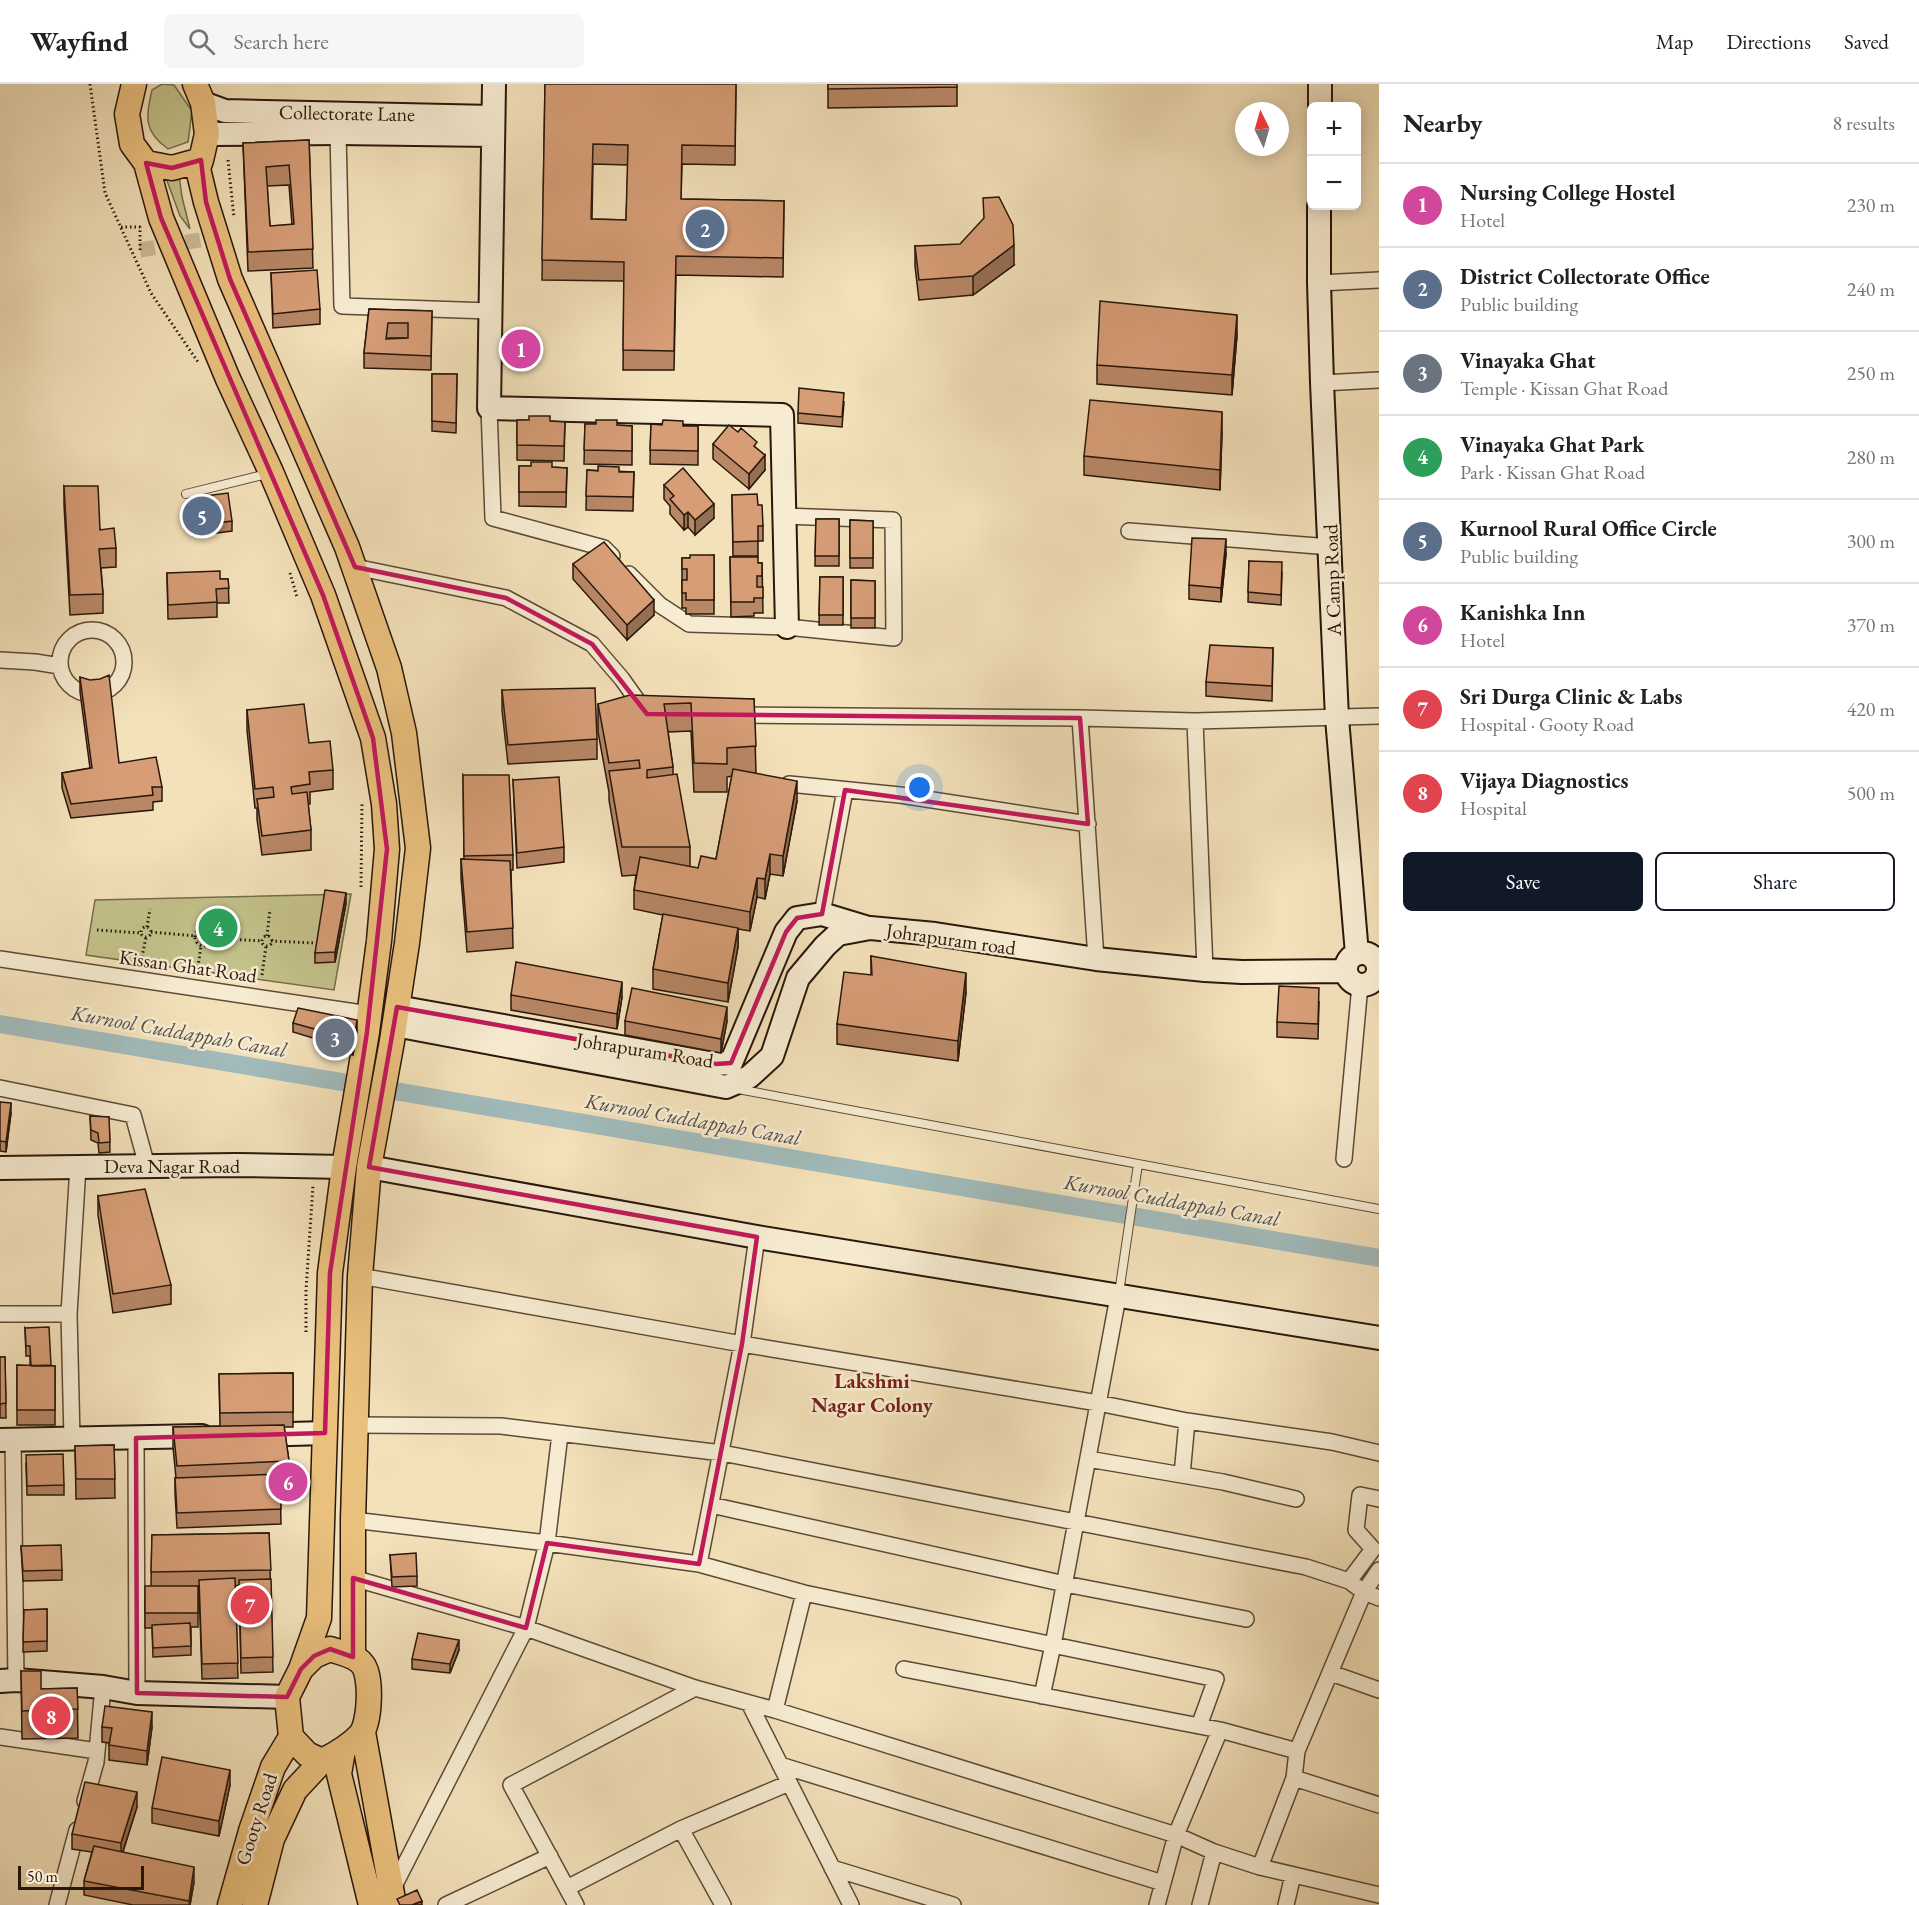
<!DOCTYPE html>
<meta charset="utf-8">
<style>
:root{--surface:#fff;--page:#f6f6f6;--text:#202124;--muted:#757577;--line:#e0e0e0;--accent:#111827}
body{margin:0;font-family:"EB Garamond",serif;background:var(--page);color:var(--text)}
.controls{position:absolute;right:18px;top:18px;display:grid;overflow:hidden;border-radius:9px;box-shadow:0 3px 15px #0003}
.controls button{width:54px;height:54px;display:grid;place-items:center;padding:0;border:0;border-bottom:2px solid var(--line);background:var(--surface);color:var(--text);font:30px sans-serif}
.compass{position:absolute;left:1235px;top:18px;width:54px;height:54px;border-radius:50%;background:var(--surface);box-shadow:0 3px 15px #0003;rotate:355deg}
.scale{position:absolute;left:18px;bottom:15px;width:126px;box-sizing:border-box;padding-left:6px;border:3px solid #29170a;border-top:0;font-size:16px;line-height:21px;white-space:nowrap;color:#29170a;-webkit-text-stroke:4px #f7ecd2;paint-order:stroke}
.you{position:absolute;left:920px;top:704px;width:21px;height:21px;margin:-15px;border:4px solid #fff;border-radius:50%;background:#1a73e8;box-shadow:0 0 0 9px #1a73e833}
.badge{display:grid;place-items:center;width:39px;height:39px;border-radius:50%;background:var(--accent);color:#fff;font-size:20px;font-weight:700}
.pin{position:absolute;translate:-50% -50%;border:3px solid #fff;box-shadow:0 2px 6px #0006}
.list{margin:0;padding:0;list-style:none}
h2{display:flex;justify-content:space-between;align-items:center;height:78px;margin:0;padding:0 24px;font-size:26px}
h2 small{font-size:20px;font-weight:400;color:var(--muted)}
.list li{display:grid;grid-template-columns:39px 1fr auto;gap:18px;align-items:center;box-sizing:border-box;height:84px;padding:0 24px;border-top:2px solid var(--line)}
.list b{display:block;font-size:22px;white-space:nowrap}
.list p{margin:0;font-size:20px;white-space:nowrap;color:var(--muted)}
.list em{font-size:20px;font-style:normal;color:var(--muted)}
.actions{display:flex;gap:12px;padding:18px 24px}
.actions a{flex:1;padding:14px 0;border:2px solid var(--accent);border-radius:9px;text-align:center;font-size:21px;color:var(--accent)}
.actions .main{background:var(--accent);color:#fff}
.icon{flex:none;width:33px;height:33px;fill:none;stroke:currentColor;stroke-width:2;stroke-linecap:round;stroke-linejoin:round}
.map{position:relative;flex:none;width:1379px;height:1821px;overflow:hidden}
header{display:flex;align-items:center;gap:36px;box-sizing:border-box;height:84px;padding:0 30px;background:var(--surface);border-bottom:2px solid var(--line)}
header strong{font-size:28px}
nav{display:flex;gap:33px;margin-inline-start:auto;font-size:21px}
.search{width:420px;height:54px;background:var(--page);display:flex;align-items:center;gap:15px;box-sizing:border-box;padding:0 21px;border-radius:9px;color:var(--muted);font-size:22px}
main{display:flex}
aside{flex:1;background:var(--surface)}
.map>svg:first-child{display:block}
.green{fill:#c3c18a;stroke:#766c4a;stroke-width:1.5}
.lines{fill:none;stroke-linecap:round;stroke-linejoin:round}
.canal{stroke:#a1bbbb;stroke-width:18}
.street-tunnel{stroke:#cbb997;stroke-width:15;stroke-dasharray:15 8;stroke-linecap:butt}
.lane-casing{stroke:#5c4a36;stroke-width:10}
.street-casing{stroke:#5c4a36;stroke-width:18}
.secondary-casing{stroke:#29170a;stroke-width:26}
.primary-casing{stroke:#29170a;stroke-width:27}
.path{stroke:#29170a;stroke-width:3;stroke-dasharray:1.5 3;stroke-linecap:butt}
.lane{stroke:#f7ecd2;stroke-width:8}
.street{stroke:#f7ecd2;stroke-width:15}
.secondary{stroke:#f7ecd2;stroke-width:22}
.primary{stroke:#eac07d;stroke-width:24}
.wall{fill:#b88766;stroke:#29170a;stroke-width:1.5;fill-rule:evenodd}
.shaded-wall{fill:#966e53;stroke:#29170a;stroke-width:1.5}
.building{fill:#d69d77;stroke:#29170a;stroke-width:1.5;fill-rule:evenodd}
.marked{fill:none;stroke:#c2185b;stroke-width:4.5;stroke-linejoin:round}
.labels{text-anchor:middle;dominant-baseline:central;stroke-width:5;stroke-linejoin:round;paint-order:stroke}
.street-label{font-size:20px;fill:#29170a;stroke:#f7ecd2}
.water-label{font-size:21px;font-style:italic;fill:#535048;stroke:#f7ecd2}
.neighbourhood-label{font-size:21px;font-weight:bold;fill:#7a1f14;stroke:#f7ecd2}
</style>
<header>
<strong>Wayfind</strong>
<div class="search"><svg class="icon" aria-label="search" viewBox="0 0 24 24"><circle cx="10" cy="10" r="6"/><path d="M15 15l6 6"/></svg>Search here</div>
<nav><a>Map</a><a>Directions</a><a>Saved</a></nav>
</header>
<main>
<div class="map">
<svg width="1379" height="1821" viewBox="0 0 1379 1821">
<rect width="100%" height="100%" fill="#f3e1ba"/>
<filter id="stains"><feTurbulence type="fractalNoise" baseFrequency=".00333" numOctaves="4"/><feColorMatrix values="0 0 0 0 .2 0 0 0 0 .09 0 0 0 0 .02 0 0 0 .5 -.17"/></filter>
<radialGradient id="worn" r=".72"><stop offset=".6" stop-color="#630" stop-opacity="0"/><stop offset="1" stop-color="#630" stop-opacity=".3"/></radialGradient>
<path class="green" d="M162,0L174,1L192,27L188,58L168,65C143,47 146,33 152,6Z
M179,91L182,113L190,145L180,132L166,94L174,96Z
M351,810L334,906L86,871L95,816Z"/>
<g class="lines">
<path class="canal" d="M0,940L1379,1174"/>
<path class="street-tunnel" d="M140,166L230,151"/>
<defs>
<path id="lane" d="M186,410L267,390
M738,1005L1379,1125
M1119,1209L1138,1080"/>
<path id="street" d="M338,49L342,222L490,227
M1319,199L1379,196
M1322,299L1379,296
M489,324L493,434L604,464L612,472
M1129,447L1331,463
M355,483L506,514L592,560L622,595L644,626
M629,490L660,521L689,540L787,543L894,554L893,436L784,432
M60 578a32 32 0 1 1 64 0a32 32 0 1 1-64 0Z
M0,576L35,578L60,582
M735,631L1080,634L1195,637L1379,632
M1080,634L1096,875
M1195,637L1205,886
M789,700L900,711L1088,740
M822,830L845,706
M0,875L369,930
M0,1004L133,1031L147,1082
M1344,1075L1360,901
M360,1192L742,1260L1098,1319L1187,1337L1332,1358L1379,1369
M0,1230H69
M356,1341L501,1342L722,1369L1306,1483L1349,1497L1364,1508L1379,1514
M136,1354L137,1609
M13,1355L16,1596
M72,1355L69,1230L78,1082
M1088,1375L1223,1398L1296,1415
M1182,1391L1187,1337
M711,1421L1065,1500L1246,1535
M353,1436L547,1459L699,1480L804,1509L1216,1595L1199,1642
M699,1480L742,1260L757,1153
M353,1494L526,1544L695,1604L775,1626L1176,1751L1214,1768L1260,1783L1379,1811
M1349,1497L1373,1465L1356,1446L1360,1411L1379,1415
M904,1585L1220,1646L1297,1667
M1331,1589L1379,1606
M1042,1612L1053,1561L1118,1213
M749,1619L851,1821
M775,1626L804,1509
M0,1653L97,1667
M780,1681L1163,1799
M1294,1694L1379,1721
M85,1717L96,1678L103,1603
M1260,1783L1294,1694L1297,1667L1364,1508L1379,1486
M832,1784L953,1821
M567,1804L681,1745
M391,1808L526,1544L547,1459L560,1350
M57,1821L77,1746
M446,1821L550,1772
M576,1821L511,1701L695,1604
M723,1821L681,1745L789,1699
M1157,1821L1176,1751L1220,1646
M1200,1821L1214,1768
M1286,1821L1293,1791"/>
<path id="secondary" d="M494,0L489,324L782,331L787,543
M203,19L225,27L493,33
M1320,22V0
M207,50L338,49L492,51
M1319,122V199L1322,299L1337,634L1357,870
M1346 885a16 16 0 1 1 32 0a16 16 0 1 1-32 0Z
M397,923L715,980L731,979L786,848L797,834L822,830L865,843
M395,941L726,1003L749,993L772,972L798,894L825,862L838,850L870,844L935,850L1096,875L1205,886L1242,888L1346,887
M369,1083L757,1153L1379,1254
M0,1084L236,1081L344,1083
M256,1351L325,1349
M0,1356L202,1352
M0,1597L16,1596L103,1603L137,1609L287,1613"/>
<path id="primary" d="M134,0L127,30L132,60L146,79L172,84L201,76L207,50L203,19L195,0
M201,76L198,85L206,118L230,195L347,463L389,584L404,649L418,764L407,859L392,957L369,1083L360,1192L353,1436V1573
M146,79L161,134L228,295L271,388L323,511L373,654L384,720L387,765L379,857L367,948L344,1083L330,1189L319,1534L301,1585
M330,1565C341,1569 356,1571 363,1581C372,1594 370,1638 361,1650C350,1662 336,1670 322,1677L307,1670L291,1653L287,1613L301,1585L314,1572Z
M363,1648L394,1821
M343,1666L339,1690L371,1821
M230,1821L251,1747L273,1683L291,1653
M255,1821L272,1755L295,1706L322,1677"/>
</defs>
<use href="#lane" class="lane-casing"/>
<use href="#street" class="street-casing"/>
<use href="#secondary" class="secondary-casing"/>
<use href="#primary" class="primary-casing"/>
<path class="path" d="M90,0L105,109L151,209L198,278
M228,76L234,134
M121,143H140V166
M290,489L297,513
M361,803L362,718
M141 848a5 5 0 1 1 10 0a5 5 0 1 1-10 0Z
M147,843L150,825
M195 853a9 9 0 1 1 18 0a9 9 0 1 1-18 0Z
M207,845L211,823
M97,846L141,849
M151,848L196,852
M267,852L270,825
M262 857a5 5 0 1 1 10 0a5 5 0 1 1-10 0Z
M213,854L262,857
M271,857L315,859
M142,873L146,853
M198,883L201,862
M262,891L266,862
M306,1248V1206L313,1102"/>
<use href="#lane" class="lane"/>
<use href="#street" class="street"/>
<use href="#secondary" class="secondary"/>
<use href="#primary" class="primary"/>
</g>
<path class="wall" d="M545,0H736L735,81L682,80L681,115L784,117L783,193L676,191L674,286H623L624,197L542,196ZM593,80L628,81L626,136L592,135Z
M828,0L957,3V22L828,24Z
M309,56L313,184L248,187L243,59ZM289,101L292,141L270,142L267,102Z
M915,162L1014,181L973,211L919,216L915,182Z
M271,189L320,225V240L273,244Z
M369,225L432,227L431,286L364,284V269ZM388,254H407L388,255Z
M1237,251L1232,311L1097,300V281Z
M432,290H457L456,349L432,347Z
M844,318L842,343L798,339V329Z
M517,336L565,338L564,377L517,376Z
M585,340L632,342V381L584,380Z
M651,340L698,342V381L650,380Z
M738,348L757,365L765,386L749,405L713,375V360Z
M1222,348L1220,406L1084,391V372Z
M519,382L567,384L566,423L519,422Z
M587,386L634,388L633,427L586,426Z
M664,401L714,434L695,451L688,443L684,446L670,430V422L664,415Z
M64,402L116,464V483L101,484L103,510V529L70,531L64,421Z
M732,411L758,421L763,442V457H758V472H733Z
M190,414L232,437V447L193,452L190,424Z
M816,435H839V482H815Z
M850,436L873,437V484H850Z
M1226,470L1221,518L1189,515V501Z
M714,471V530H686V524H682V474H690Z
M730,473L758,479H762L763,529H754V532L731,533Z
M1249,477L1282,488L1281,521L1248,518Z
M573,480L654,531L627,556L573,495Z
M167,489L220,495H228L229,519H217V533L168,535Z
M820,493H843V541H819Z
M851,496L875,497V544H851Z
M1273,564L1272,617L1206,612V598Z
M80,593L119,679L162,703V717L153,718V726L71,734L62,704V689L90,684L80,608Z
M502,606L597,655V675L508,680L502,626Z
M754,615L756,690L797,717L783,792L770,790L765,815L757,813L750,847L738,845V863L728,918L653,905V885L663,831L634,825V806L636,791L622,792L609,716V708L598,648V620ZM691,647L694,708H727V693L732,692L716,775L698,784L690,783V763L673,691V683L668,648Z
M247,626L309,659L333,686V705L310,708V720H308L311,746V766L262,771L257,735V724H255L247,646Z
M463,691L513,771V786H511L513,864L467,868L461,794V775H464Z
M513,696L564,763V778L517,784Z
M346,819L335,878L315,879V869Z
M871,872L966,908L958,977L837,960V940L871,891Z
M511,911L622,913L617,945L511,926Z
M1319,918L1318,955L1277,953V938Z
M625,937H727L721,969L625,951Z
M293,939L357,946L353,971L333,967V960L293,948Z
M0,1018L11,1029L6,1068L0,1067Z
M90,1032L109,1033L110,1068L99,1069L98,1059L91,1056Z
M98,1112L171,1201V1220L113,1229L98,1131Z
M25,1244L51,1282H55V1341H17V1281L30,1282V1272H26Z
M0,1273H5L6,1334H0Z
M293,1289V1343H284L289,1377V1397H280L281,1440L177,1444L175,1409V1394H176L173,1363V1343L220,1342L219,1290Z
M114,1361L115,1414L76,1415L75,1362Z
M26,1380L64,1401V1411H27Z
M269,1449L273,1588L241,1589L239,1501L235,1502L238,1594L202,1595L199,1502H198V1543H191V1571L153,1573L152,1544H145V1517L151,1502L152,1451Z
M21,1462L62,1486V1496L23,1497Z
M390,1471L417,1492V1502L392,1503Z
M47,1525V1567L23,1568L24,1526Z
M459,1566L450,1589L412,1585V1575Z
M21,1587L41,1605L77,1604L78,1654L22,1655Z
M102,1643H152L147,1681L109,1676V1659L102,1658Z
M230,1701L219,1752L152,1739V1724Z
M137,1723L123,1768L194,1798L190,1821H133L84,1811V1797L92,1768L72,1765V1750Z"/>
<path class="shaded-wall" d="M1014,161V181L973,211V192Z
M1237,231V251L1232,311V291Z
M1222,328V348L1220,406V386Z
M765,371V386L749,405V390Z
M714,420V434L695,451V436Z
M688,428V443L684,446V431Z
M1226,455V470L1221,518V504Z
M654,516V531L627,556V541Z
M797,697V717L783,792V772Z
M770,770V790L765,815V795Z
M757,794V813L750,847V828Z
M346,809V819L335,878V868Z
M738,844V863L728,918V899Z
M966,889V908L958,977V957Z
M622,898V913L617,945V930Z
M727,923V937L721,969V955Z
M357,936V946L353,971V961Z
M11,1019V1029L6,1068V1058Z
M459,1556V1566L450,1589V1580Z
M152,1628V1643L147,1681V1667Z
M230,1686V1701L219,1752V1737Z
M137,1708V1723L121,1773V1759Z
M194,1783V1798L190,1821H189Z
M422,1817V1821H412Z"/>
<path class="building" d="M545,0H736L735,62L682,61L681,115L784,117L783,174L676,172L674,267L623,266L624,178L542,176ZM593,60L628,61L626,136L591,135Z
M828,0H957V3L828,5Z
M309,56L313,165L248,168L243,59ZM289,81L294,140L270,142L266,83Z
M999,113L1013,141L1014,161L973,192L919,196L915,162L960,160L984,134L983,114Z
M317,186L320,225L273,230L271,189Z
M1100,217L1237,231L1232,291L1097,281Z
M369,225L432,227L431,272L364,269ZM388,239H408V254L386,255Z
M432,290H457L456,339L432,337Z
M799,304L844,309L842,333L798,329Z
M1090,316L1222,328L1220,386L1084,372Z
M529,332H550V337L565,338L564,362L517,361V336H529Z
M596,336H617V341L632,342V367L584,366L585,340H596Z
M663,336L683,337V342H698V367L650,366L651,340L662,341Z
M729,341L738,348L741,344L757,358L754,362L765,371L749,390L713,360Z
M531,378H552V383L567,384L566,408H519V382H531Z
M598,382L619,383V388H634L633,413L586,412L587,386L598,387Z
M683,384L714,420L695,436L688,428L684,431L670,415L674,412L664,401Z
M64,402H98L100,446L114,444L116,464L99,465L103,510L70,511Z
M228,409L232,437L193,442L190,414Z
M757,410L758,421H762L763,442H758V457L733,458L732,411Z
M816,435H839V472H815Z
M850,436L873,437V474H850Z
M1192,454L1226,455L1221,504L1189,501Z
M604,458L654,516L627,541L573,480Z
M690,471H714V516H686V509H682V496H687V485H682V474H690Z
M730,473H758V479H762V492H757V503H763V514H754V518H731Z
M1249,477L1282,478L1281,511L1248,508Z
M220,487V495H228L229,504L216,505L217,518L168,521L167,489Z
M820,493H843V531H819Z
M851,496L875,497V534H851Z
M1210,561L1273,564L1272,602L1206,598Z
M109,591L119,679L156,673L162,703H152L153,711L71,720L62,689L92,684L80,593L90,596L100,595Z
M595,604L597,655L508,661L502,606Z
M630,611L754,615L756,662L727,664V680L694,679L691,619L664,620L673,683L647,686V694L677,690L690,763H622L609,687L640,684L639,676L609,679L598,620Z
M304,620L309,659L330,657L333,686L309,688L310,700L291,703L292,710L307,708L311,746L262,752L257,715L274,713L273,703L255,705L247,626Z
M733,685L797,697L783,772L770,770L765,795L757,794L750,828L634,806L640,773L698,784L701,772L716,775Z
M463,691H509L513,771L464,772Z
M559,693L564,763L517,769L513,696Z
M461,775L510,777L513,844L467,848Z
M325,806L346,809L335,868L315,869Z
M663,830L738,844L728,899L653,885Z
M871,872L966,889L958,957L837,940L844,888L872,891Z
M516,878L622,898L617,930L511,911Z
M1279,902L1319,904L1318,940L1277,938Z
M632,904L727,923L721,955L625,937Z
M298,924L357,936L353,961L333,957L336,951L293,939Z
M0,1018L11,1019L6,1058L0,1057Z
M90,1032L109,1033L110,1058L99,1059L98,1049L91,1046Z
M145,1105L171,1201L113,1210L98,1112Z
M49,1243L51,1281L31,1282L30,1262H26L25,1244Z
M0,1273H5L6,1319L0,1320Z
M17,1281L55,1282V1326H17Z
M293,1289V1328L220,1329L219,1290Z
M284,1341L289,1377L177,1382L173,1343Z
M114,1361L115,1395H76L75,1362Z
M63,1370L64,1401L27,1402L26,1371Z
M280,1390L281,1425L177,1429L175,1394Z
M269,1449L271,1486L151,1488L152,1451Z
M61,1461L62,1486L23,1487L21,1462Z
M416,1469L417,1492L392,1493L390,1471Z
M235,1494L238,1579L202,1580L199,1496Z
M271,1495L273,1573L241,1574L239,1496Z
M145,1502H198V1529H145Z
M47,1525V1557L23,1558L24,1526Z
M190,1539L191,1562L153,1564L152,1541Z
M418,1549L459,1556L450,1580L412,1575Z
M21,1587H41V1605L77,1604L78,1625L22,1627Z
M105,1622L152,1628L147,1667L109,1661L112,1644L102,1643Z
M162,1673L230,1686L219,1737L152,1724Z
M85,1698L137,1708L121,1759L72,1750Z
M94,1762L194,1783L189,1817L84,1797Z
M417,1806L422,1817L412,1821H400L397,1815Z"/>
<path class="marked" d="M201,76L206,118L230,195L355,483L506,514L592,560L647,630L1080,634L1088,740L845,706L822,830L797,834L786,848L731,979L715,980L397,923L369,1083L757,1153L742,1260L699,1480L547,1459L526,1544L353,1494V1573L330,1565L314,1572L301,1585L287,1613L137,1609L136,1354L325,1349L330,1189L367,948L387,765L373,654L323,511L161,134L146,79L172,84Z"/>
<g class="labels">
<g class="street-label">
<text transform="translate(347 29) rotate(1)">Collectorate Lane</text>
<text transform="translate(1332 496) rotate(-92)">A Camp Road</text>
<text transform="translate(951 855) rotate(8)">Johrapuram road</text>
<text transform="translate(188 882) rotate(8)">Kissan Ghat Road</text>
<text transform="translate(645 966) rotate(9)">Johrapuram Road</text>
<text x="172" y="1082">Deva Nagar Road</text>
<text transform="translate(256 1735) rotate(-72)">Gooty Road</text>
</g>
<g class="water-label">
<text transform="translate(179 947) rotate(10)">Kurnool Cuddappah Canal</text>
<text transform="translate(693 1035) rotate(10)">Kurnool Cuddappah Canal</text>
<text transform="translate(1172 1116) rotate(10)">Kurnool Cuddappah Canal</text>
</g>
<g class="neighbourhood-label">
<text x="872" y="1296">Lakshmi<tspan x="872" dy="24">Nagar Colony</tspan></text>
</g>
</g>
<rect width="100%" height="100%" filter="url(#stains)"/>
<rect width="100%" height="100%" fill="url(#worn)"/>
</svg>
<div class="controls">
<button>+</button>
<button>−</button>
</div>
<svg class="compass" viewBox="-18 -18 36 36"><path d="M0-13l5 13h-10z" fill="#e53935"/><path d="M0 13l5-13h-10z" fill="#757577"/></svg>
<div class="scale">50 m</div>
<div class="you"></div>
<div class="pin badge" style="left:521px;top:265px;background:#d1479c">1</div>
<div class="pin badge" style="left:705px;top:145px;background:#5c6f8a">2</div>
<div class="pin badge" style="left:335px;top:954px;background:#6b7280">3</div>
<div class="pin badge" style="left:218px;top:844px;background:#2e9e5b">4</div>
<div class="pin badge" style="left:202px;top:432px;background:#5c6f8a">5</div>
<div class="pin badge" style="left:288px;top:1398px;background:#d1479c">6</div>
<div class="pin badge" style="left:250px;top:1521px;background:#e0444e">7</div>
<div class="pin badge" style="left:51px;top:1632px;background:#e0444e">8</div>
</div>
<aside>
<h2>Nearby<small>8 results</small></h2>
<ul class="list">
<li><span class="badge" style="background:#d1479c">1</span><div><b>Nursing College Hostel</b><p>Hotel</p></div><em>230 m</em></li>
<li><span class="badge" style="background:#5c6f8a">2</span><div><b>District Collectorate Office</b><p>Public building</p></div><em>240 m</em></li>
<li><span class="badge" style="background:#6b7280">3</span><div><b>Vinayaka Ghat</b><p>Temple · Kissan Ghat Road</p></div><em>250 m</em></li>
<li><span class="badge" style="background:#2e9e5b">4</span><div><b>Vinayaka Ghat Park</b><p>Park · Kissan Ghat Road</p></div><em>280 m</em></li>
<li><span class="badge" style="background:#5c6f8a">5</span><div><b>Kurnool Rural Office Circle</b><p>Public building</p></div><em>300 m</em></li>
<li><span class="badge" style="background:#d1479c">6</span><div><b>Kanishka Inn</b><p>Hotel</p></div><em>370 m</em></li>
<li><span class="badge" style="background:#e0444e">7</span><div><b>Sri Durga Clinic &amp; Labs</b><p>Hospital · Gooty Road</p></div><em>420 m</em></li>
<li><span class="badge" style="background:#e0444e">8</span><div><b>Vijaya Diagnostics</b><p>Hospital</p></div><em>500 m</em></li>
</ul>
<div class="actions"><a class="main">Save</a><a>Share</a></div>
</aside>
</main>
